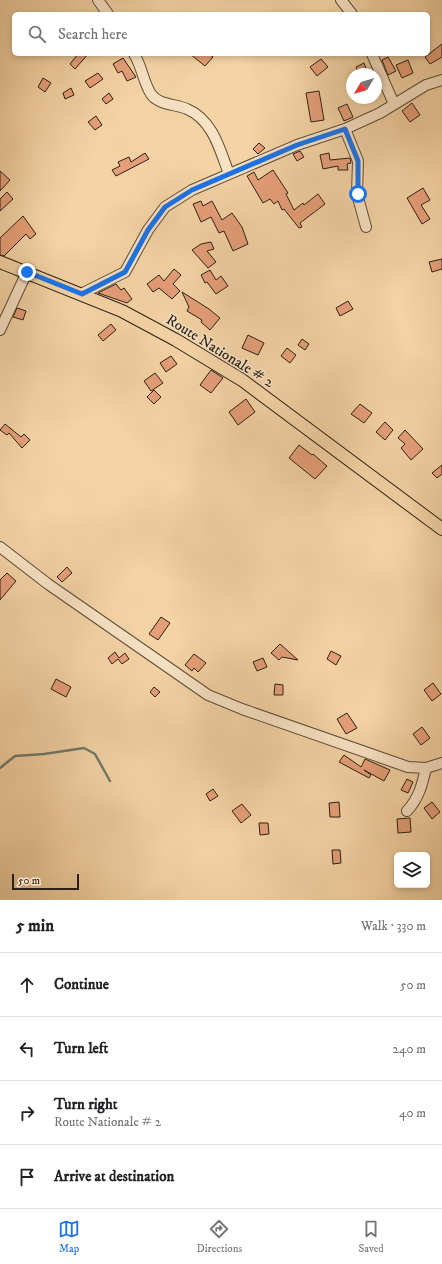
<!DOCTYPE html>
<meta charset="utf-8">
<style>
:root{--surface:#fff;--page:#f6f6f6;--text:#202124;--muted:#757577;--line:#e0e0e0;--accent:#1a73e8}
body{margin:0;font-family:"IM FELL DW Pica",serif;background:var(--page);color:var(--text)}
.controls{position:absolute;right:12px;bottom:12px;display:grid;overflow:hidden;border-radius:6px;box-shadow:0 2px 6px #0003}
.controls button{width:36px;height:36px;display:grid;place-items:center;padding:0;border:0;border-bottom:1px solid var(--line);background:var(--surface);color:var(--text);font:20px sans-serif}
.compass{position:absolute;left:346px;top:68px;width:36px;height:36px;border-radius:50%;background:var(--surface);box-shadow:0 2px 6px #0003;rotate:232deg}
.scale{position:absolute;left:12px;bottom:10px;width:67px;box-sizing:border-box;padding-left:4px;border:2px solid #2b2015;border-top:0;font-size:11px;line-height:14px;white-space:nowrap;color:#2b2015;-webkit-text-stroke:3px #f8e2c4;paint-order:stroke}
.stop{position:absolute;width:12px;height:12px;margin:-9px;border:3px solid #1a73e8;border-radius:50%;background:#fff}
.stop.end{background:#1a73e8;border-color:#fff;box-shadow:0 1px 4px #0008}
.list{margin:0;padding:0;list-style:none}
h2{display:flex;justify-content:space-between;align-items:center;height:52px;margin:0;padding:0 16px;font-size:17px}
h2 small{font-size:13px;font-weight:400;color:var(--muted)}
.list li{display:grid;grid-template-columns:26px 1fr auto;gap:12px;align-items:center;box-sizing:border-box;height:64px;padding:0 16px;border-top:1px solid var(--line)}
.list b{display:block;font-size:15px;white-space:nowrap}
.list p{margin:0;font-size:13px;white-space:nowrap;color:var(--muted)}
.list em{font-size:13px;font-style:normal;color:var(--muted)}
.icon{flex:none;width:22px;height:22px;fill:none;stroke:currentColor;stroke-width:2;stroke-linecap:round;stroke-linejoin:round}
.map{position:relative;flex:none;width:442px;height:900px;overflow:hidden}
.search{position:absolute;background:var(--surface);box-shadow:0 2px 6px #0003;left:12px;right:12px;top:12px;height:44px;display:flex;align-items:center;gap:10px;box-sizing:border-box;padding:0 14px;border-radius:6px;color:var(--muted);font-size:15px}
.sheet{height:308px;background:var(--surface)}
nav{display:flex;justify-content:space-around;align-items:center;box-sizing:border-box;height:56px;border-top:1px solid var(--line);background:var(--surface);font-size:11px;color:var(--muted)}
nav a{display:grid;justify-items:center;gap:2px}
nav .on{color:var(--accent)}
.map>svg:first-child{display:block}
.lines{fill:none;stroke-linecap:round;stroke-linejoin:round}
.stream{stroke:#6f7b6d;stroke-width:2.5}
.building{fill:#e69f79;stroke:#2b2015}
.minor-casing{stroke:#5d4d39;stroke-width:12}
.major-casing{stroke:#2b2015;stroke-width:14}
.minor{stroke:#f8e2c4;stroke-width:10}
.major{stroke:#f4d3a5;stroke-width:12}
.route{stroke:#1a73e8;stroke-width:5}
.labels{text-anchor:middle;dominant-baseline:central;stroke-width:3;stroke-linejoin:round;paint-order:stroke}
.street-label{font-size:15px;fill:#2b2015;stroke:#f8e2c4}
</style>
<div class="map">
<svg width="442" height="900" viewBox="0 0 442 900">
<rect width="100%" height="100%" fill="#f4d3a5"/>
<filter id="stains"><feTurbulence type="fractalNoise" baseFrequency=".005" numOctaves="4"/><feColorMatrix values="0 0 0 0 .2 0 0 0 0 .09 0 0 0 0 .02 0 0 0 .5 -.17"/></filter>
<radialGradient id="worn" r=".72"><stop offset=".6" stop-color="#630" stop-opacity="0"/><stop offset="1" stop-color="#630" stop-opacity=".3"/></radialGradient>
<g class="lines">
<path class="stream" d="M0,768L15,756L44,754L84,748L95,754L110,781"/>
</g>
<path class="building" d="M442,44V57L430,64L425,57Z
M78,54H88L75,69L70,64Z
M190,54H209L213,57L205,66Z
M388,57L396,71L388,75L382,60Z
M123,58L136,77L127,81L122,71L118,73L113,64Z
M321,59L328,67L317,76L310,67Z
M408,60L413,73L402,78L396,65Z
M364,63L367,71L359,74L356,67Z
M98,73L103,79L90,88L85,81Z
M43,78L51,83L45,92L38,87Z
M71,88L74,95L65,99L63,93Z
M319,91L324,120L311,122L306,93Z
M109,93L113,99L106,104L102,99Z
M412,103L420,115L410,122L402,111Z
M347,104L353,117L344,121L338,108Z
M96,116L102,125L95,130L88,122Z
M259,143L265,148L258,154L253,149Z
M300,151L304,157L297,161L293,154Z
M145,153L149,159L116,176L112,170L120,166L118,162L129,157L131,162Z
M329,153L330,160L350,158L351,163L347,164L348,170H338V166L323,169L320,155Z
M273,170L288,193L286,194L294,210L303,203L304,205L318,194L325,204L300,223L302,227L299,228L284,209L282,210L278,201L274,204L270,199L263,203L247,176L254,172L258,180Z
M0,171L10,180L0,191Z
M423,188L430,200L421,205L430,219L422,224L407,198Z
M7,192L13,199L0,211V199Z
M201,201L203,206L212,201L222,220L232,213L242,227L248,244L233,251L224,231L219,233L211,217L201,222L193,204Z
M23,216L36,234L30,239L26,234L4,256L0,255V238Z
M211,242L214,249L207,251L216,262L208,268L192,250L201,244Z
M442,259V269L432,272L429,262Z
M174,269L181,275L173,284L180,291L172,299L159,288L153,292L147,284L159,275L164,281Z
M210,270L216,280L221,276L228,286L216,294L207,282L205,283L201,275Z
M116,284L121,290L124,288L132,299L127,303L98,293Z
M182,292L209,309L220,318L210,330L201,322L202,320L187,311L189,307Z
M348,301L353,309L340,316L336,308Z
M17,308L26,311L23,320L13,317Z
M111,324L116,330L103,341L98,335Z
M248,335L264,343L258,355L242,348Z
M302,339L309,344L305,350L298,345Z
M287,348L296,355L290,363L281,356Z
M171,356L177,364L166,372L160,363Z
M211,370L223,378L211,393L200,385Z
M155,373L163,383L151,391L144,381Z
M154,390L161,397L154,404L147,397Z
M246,399L255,412L238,425L229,412Z
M360,404L372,413L364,423L351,414Z
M385,422L393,430L385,440L376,432Z
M5,424L21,437L24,434L30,440L22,448L9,433L7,435L0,430Z
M405,430L423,449L411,460L401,448L405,444L398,438Z
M299,445L312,455L313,454L327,466L315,479L289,458Z
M442,465V474L437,478L432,473Z
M67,567L72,573L62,582L57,577Z
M7,573L16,581L0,600V580Z
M161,617L170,623L158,640L149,634Z
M280,644L298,660L282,657L279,660L271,653Z
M331,651L341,656L336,665L327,659Z
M115,652L119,658L125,653L129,659L122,664L118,659L112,664L108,658Z
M194,654L206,663L198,672L194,668L192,671L185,665Z
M263,658L267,667L257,671L253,662Z
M56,679L71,687L66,697L51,689Z
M433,683L441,694L432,701L424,690Z
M275,684L283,685V695H274Z
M154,687L160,692L155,697L150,692Z
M347,713L357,728L346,734L337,719Z
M422,727L430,738L421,745L413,734Z
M344,755L361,767L365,759L390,770L384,781L364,770L371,775L369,778L339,762Z
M407,779L413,782L408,793L401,790Z
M213,789L218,796L210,801L206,794Z
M339,802L340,817H330L329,803Z
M432,802L440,812L432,819L424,808Z
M242,804L251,815L241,823L232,811Z
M410,818L411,832L398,833L397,819Z
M259,823H268L269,834L260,835Z
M332,850H340L341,863L333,864Z"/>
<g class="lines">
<defs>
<path id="minor" d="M98,0L108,14
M341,0L352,14
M134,54C142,66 143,82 151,94C158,105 176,104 187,109C213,120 220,150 229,174
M372,54L394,104
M345,129L358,161L357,194L366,227
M81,294L125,272L148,230L165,207L192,190L297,145L345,129L380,113L426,85L442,80
M0,330L27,272
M0,547L48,584L208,695L242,709L408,767L426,768L442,763
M407,811C419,798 422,785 426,768"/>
<path id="major" d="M0,262L122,311L176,340L242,380L442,529"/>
</defs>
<use href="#minor" class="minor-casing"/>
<use href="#major" class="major-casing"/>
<use href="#minor" class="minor"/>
<use href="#major" class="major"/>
</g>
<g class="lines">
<path class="route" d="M27,272L82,294L125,272L148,230L165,207L192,190L297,145L345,129L358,161V194"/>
</g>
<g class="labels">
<g class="street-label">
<text transform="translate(220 351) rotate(32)">Route Nationale # 2</text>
</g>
</g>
<rect width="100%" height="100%" filter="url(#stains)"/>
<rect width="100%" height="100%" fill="url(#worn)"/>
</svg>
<div class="controls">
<button><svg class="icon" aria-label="layers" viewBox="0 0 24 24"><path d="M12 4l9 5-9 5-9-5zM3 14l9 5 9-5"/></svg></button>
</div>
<svg class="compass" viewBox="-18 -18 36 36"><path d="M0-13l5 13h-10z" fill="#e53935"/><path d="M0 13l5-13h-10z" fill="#757577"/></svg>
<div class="scale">50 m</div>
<div class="stop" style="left:358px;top:194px"></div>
<div class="stop end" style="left:27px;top:272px"></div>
<div class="search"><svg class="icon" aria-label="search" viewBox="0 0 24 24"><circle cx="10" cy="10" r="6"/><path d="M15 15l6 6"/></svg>Search here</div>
</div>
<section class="sheet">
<h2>5 min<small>Walk · 330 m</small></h2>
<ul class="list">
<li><svg class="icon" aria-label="ahead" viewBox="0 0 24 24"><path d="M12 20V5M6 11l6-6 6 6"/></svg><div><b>Continue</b></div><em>50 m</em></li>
<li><svg class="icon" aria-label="left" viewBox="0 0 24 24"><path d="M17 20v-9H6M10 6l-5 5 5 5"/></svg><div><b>Turn left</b></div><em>240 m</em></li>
<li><svg class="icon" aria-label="right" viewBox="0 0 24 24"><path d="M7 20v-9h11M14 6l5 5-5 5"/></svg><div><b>Turn right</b><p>Route Nationale # 2</p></div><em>40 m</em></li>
<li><svg class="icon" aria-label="arrive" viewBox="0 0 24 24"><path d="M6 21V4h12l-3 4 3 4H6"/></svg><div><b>Arrive at destination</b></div></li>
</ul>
</section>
<nav>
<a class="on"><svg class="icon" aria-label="map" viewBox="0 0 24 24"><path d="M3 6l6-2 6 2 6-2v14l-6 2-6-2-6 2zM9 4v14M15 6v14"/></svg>Map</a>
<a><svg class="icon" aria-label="directions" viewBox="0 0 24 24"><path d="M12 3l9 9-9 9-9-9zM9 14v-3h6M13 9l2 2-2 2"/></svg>Directions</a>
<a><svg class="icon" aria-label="saved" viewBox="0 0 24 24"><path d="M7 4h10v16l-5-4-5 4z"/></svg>Saved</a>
</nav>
